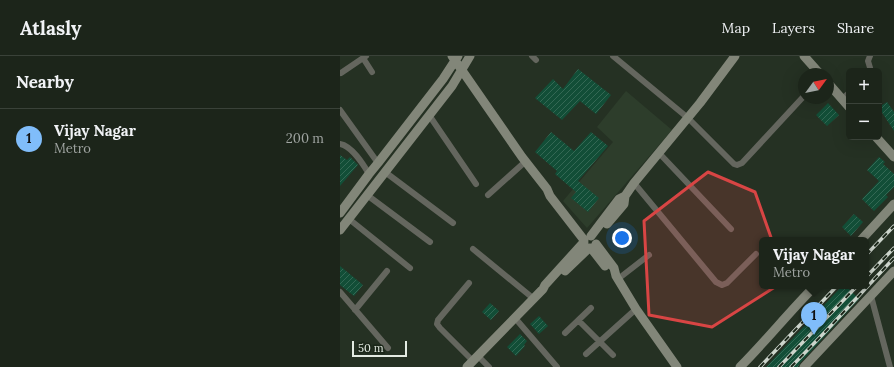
<!DOCTYPE html>
<meta charset="utf-8">
<style>
:root{--surface:#1c251a;--page:#252d23;--text:#f1f3f6;--muted:#a0a5a2;--line:#3a4239;--accent:#80bdfa}
body{margin:0;font-family:Lora,serif;background:var(--page);color:var(--text)}
.controls{position:absolute;right:12px;top:12px;display:grid;overflow:hidden;border-radius:6px;box-shadow:0 4px 16px #0002}
.controls button{width:36px;height:36px;display:grid;place-items:center;padding:0;border:0;border-bottom:1px solid var(--line);background:var(--surface);color:var(--text);font:20px sans-serif}
.compass{position:absolute;left:458px;top:12px;width:36px;height:36px;border-radius:50%;background:var(--surface);box-shadow:0 4px 16px #0002;rotate:57deg}
.scale{position:absolute;left:12px;bottom:10px;width:55px;box-sizing:border-box;padding-left:4px;border:2px solid #e3ebe2;border-top:0;font-size:11px;line-height:14px;white-space:nowrap;color:#e3ebe2;-webkit-text-stroke:3px #1b2719;paint-order:stroke}
.you{position:absolute;left:282px;top:182px;width:14px;height:14px;margin:-10px;border:3px solid #fff;border-radius:50%;background:#1a73e8;box-shadow:0 0 0 6px #1a73e833}
.badge{display:grid;place-items:center;width:26px;height:26px;border-radius:50%;background:var(--accent);color:#111;font-size:13px;font-weight:700}
.pin{position:absolute;translate:-50% -33px;filter:drop-shadow(0 1px 2px #0008)}
.pin::after{content:'';position:absolute;top:21px;width:14px;height:12px;background:inherit;clip-path:polygon(0 0,100% 0,50% 100%)}
.popup{position:absolute;left:419px;top:181px;width:110px;height:52px;box-sizing:border-box;display:grid;place-content:center;border-radius:6px;background:var(--surface);filter:drop-shadow(0 1px 3px #0005);font-size:13px;white-space:nowrap;color:var(--muted)}
.popup b{font-size:15px;color:var(--text)}
.popup::after{content:'';position:absolute;left:50%;top:100%;margin-left:-8px;border:8px solid transparent;border-top-color:var(--surface)}
.list{margin:0;padding:0;list-style:none}
h2{display:flex;justify-content:space-between;align-items:center;height:52px;margin:0;padding:0 16px;font-size:17px}
h2 small{font-size:13px;font-weight:400;color:var(--muted)}
.list li{display:grid;grid-template-columns:26px 1fr auto;gap:12px;align-items:center;box-sizing:border-box;height:60px;padding:0 16px;border-top:1px solid var(--line)}
.list b{display:block;font-size:15px;white-space:nowrap}
.list p{margin:0;font-size:13px;white-space:nowrap;color:var(--muted)}
.list em{font-size:13px;font-style:normal;color:var(--muted)}
.map{position:relative;flex:none;width:554px;height:311px;overflow:hidden}
header{display:flex;align-items:center;gap:24px;box-sizing:border-box;height:56px;padding:0 20px;background:var(--surface);border-bottom:1px solid var(--line)}
header strong{font-size:19px}
nav{display:flex;gap:22px;margin-inline-start:auto;font-size:14px}
main{display:flex}
aside{flex:1;background:var(--surface)}
.map>svg:first-child{display:block}
.built{fill:#2d3d2b}
.building{fill:url(#building-hatch)}
.lines{fill:none;stroke-linecap:round;stroke-linejoin:round}
.street{stroke:#64665e;stroke-width:6}
.secondary{stroke:#828679;stroke-width:9}
.rail-casing{stroke:#ccd4cb;stroke-width:3.5}
.rail{stroke:#1b2719;stroke-width:2;stroke-dasharray:6;stroke-linecap:butt}
.marked{fill:#d84544;fill-opacity:0.2;stroke:#d84544;stroke-width:3;stroke-linejoin:round}
</style>
<header>
<strong>Atlasly</strong>
<nav><a>Map</a><a>Layers</a><a>Share</a></nav>
</header>
<main>
<aside>
<h2>Nearby<small></small></h2>
<ul class="list">
<li><span class="badge">1</span><div><b>Vijay Nagar</b><p>Metro</p></div><em>200 m</em></li>
</ul>
</aside>
<div class="map">
<svg width="554" height="311" viewBox="0 0 554 311">
<defs>
<pattern id="building-hatch" width="6" height="6" patternUnits="userSpaceOnUse"><rect width="6" height="6" fill="#124e37"/><path d="M-1 1l2-2M0 6l6-6M5 7l2-2" fill="none" stroke="#346854"/></pattern>
</defs>
<rect width="100%" height="100%" fill="#253123"/>
<path class="built" d="M286,35L332,74L247,172L223,145L273,86L257,71Z"/>
<path class="building" d="M238,13L271,39L256,58L240,45L222,64L195,42L213,23L223,33Z
M547,46L554,56V75L539,52V51Z
M488,47L499,59L487,70L476,59Z
M211,76L234,95L251,76L268,90L238,125L259,142L248,156L231,142L236,136L215,118L217,115L195,96Z
M0,99L7,104L10,101L18,109L0,130Z
M539,101L545,106L543,108L554,118V131L546,139L548,141L534,155L522,143L539,125L527,114Z
M514,158L523,166L511,180L502,171Z
M0,210L23,229L14,240L0,229Z
M502,230H506L519,243L460,307L458,311H426Z
M150,247L159,255L151,264L142,256Z
M199,260L208,270L199,278L190,268Z
M180,278L187,285L184,289L185,290L176,300L167,291Z"/>
<g class="lines">
<path class="street" d="M192,0L196,4
M273,0L348,62L394,108L397,109L402,107L464,40
M530,0L528,5L531,15
M23,2L32,16
M1,17L26,0
M502,43L509,37
M0,54L38,107
M89,59L136,128
M0,88C12,90 23,108 29,118
M319,97L391,173
M45,116L113,167
M294,127L376,226L382,229L387,227L416,198
M27,139L90,186
M148,139L186,105
M9,163L70,212
M133,193L194,243
M278,223L309,199
M129,227L98,264L97,268L100,272L133,305
M0,236L48,292
M531,240L550,311
M15,254L47,215
M175,262L217,311
M239,265L273,299
M225,277L251,252
M246,298L296,253
M138,300L149,311"/>
<path class="secondary" d="M112,0L182,101L207,133L210,140L244,184
M464,0L480,18
M488,27L509,51
M536,81L554,101
M0,157L29,118L38,107L103,23L118,0
M267,168L284,148L285,140
M0,174L112,30L130,0
M251,180L279,143L285,140L294,127L360,47L395,0
M521,184L554,148
M256,188L274,212L276,220L296,253L337,311
M251,192L265,210
M225,215L249,192
M127,311L203,233L205,229L244,186
M400,311C426,285 449,256 475,230
M464,311L554,215"/>
<defs>
<path id="rail" d="M526,199L554,170
M526,221L554,192
M420,311L497,230
M439,311L517,230
M451,311L486,275L554,202"/>
</defs>
<use href="#rail" class="rail-casing"/>
<use href="#rail" class="rail"/>
</g>
<path class="marked" d="M368,116L415,136L446,224L372,271L309,259L304,165Z"/>
</svg>
<div class="controls">
<button>+</button>
<button>−</button>
</div>
<svg class="compass" viewBox="-18 -18 36 36"><path d="M0-13l5 13h-10z" fill="#e53935"/><path d="M0 13l5-13h-10z" fill="#a0a5a2"/></svg>
<div class="scale">50 m</div>
<div class="you"></div>
<div class="pin badge" style="left:474px;top:279px">1</div>
<div class="popup"><b>Vijay Nagar</b>Metro</div>
</div>
</main>
